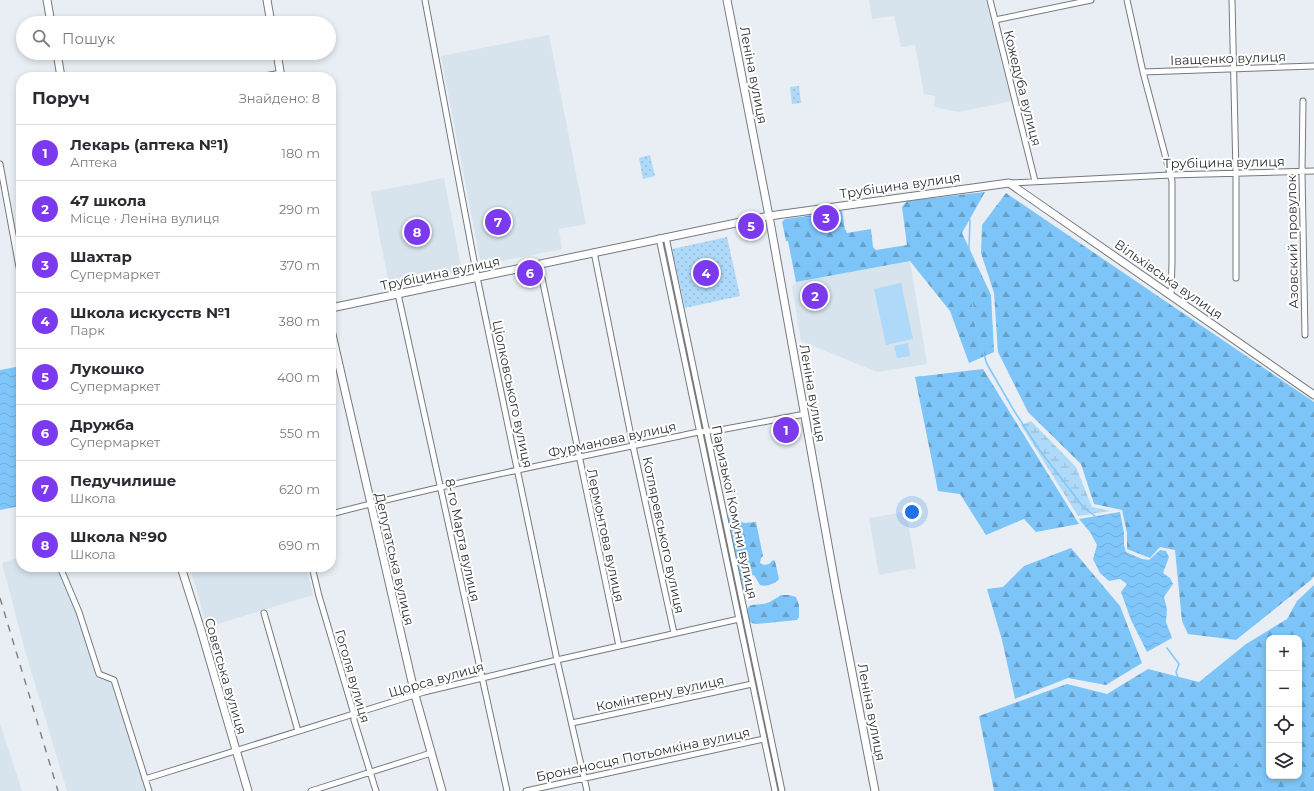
<!DOCTYPE html>
<html lang="uk">
<meta charset="utf-8">
<style>
:root{--surface:#fff;--page:#f7f7f7;--text:#2b2b33;--muted:#7c7c81;--line:#e1e1e2;--accent:#7c3aed}
body{margin:0;font-family:Montserrat,sans-serif;background:var(--page);color:var(--text)}
.controls{position:absolute;right:12px;bottom:12px;display:grid;overflow:hidden;border-radius:8px;box-shadow:0 2px 6px #0003}
.controls button{width:36px;height:36px;display:grid;place-items:center;padding:0;border:0;border-bottom:1px solid var(--line);background:var(--surface);color:var(--text);font:20px sans-serif}
.you{position:absolute;left:912px;top:512px;width:14px;height:14px;margin:-10px;border:3px solid #fff;border-radius:50%;background:#1a73e8;box-shadow:0 0 0 6px #1a73e833}
.badge{display:grid;place-items:center;width:26px;height:26px;border-radius:50%;background:var(--accent);color:#fff;font-size:13px;font-weight:700}
.pin{position:absolute;translate:-50% -50%;border:2px solid #fff;box-shadow:0 1px 4px #0006}
.list{margin:0;padding:0;list-style:none}
h2{display:flex;justify-content:space-between;align-items:center;height:52px;margin:0;padding:0 16px;font-size:17px}
h2 small{font-size:13px;font-weight:400;color:var(--muted)}
.list li{display:grid;grid-template-columns:26px 1fr auto;gap:12px;align-items:center;box-sizing:border-box;height:56px;padding:0 16px;border-top:1px solid var(--line)}
.list b{display:block;font-size:15px;white-space:nowrap}
.list p{margin:0;font-size:13px;white-space:nowrap;color:var(--muted)}
.list em{font-size:13px;font-style:normal;color:var(--muted)}
.icon{flex:none;width:22px;height:22px;fill:none;stroke:currentColor;stroke-width:2;stroke-linecap:round;stroke-linejoin:round}
.map{position:relative;flex:none;width:1314px;height:791px;overflow:hidden}
.search{position:absolute;background:var(--surface);box-shadow:0 2px 6px #0003;left:16px;top:16px;width:320px;height:44px;display:flex;align-items:center;gap:10px;box-sizing:border-box;padding:0 14px;border-radius:22px;color:var(--muted);font-size:15px}
.panel{position:absolute;background:var(--surface);box-shadow:0 2px 6px #0003;left:16px;top:72px;width:320px;height:500px;border-radius:16px}
.map>svg:first-child{display:block}
.built{fill:#d7e4ed}
.grass{fill:#aed9f9}
.forest{fill:url(#forest-firs);fill-rule:evenodd}
.wetland{fill:url(#wetland-marsh)}
.park{fill:url(#park-dots)}
.water{fill:url(#water-waves)}
.lines{fill:none;stroke-linecap:round;stroke-linejoin:round}
.stream{stroke:#7fc7fa;stroke-width:1.5}
.street-casing{stroke:#757a7f;stroke-width:7}
.secondary-casing{stroke:#757a7f;stroke-width:9}
.street{stroke:#fff;stroke-width:5}
.secondary{stroke:#fff;stroke-width:7}
.rail{stroke:#808588;stroke-width:1.5;stroke-dasharray:7 7;stroke-linecap:butt}
.labels{text-anchor:middle;dominant-baseline:central;stroke-width:4;stroke-linejoin:round;paint-order:stroke}
.street-label{font-size:13px;fill:#2f3234;stroke:#fff}
</style>
<div class="map">
<svg width="1314" height="791" viewBox="0 0 1314 791">
<defs>
<pattern id="forest-firs" width="22" height="20" patternUnits="userSpaceOnUse"><rect width="22" height="20" fill="#7dc5f8"/><path d="M5 1l3.5 6h-7zM16 11l3.5 6h-7z" fill="#67a1ca"/></pattern>
<pattern id="wetland-marsh" width="20" height="14" patternUnits="userSpaceOnUse"><rect width="20" height="14" fill="#aed9f9"/><path d="M1 5h8M5 5V1M11 12h8M15 12V8" fill="none" stroke="#96bbd6"/></pattern>
<pattern id="park-dots" width="8" height="8" patternUnits="userSpaceOnUse"><rect width="8" height="8" fill="#aed9f9"/><path d="M2 2h.1M6 6h.1" fill="none" stroke="#96bbd6" stroke-width="1.8" stroke-linecap="round"/></pattern>
<pattern id="water-waves" width="16" height="10" patternUnits="userSpaceOnUse"><rect width="16" height="10" fill="#7fc7fa"/><path d="M0 5q4-4 8 0t8 0" fill="none" stroke="#6eabd7"/></pattern>
</defs>
<rect width="100%" height="100%" fill="#e8eef3"/>
<path class="built" d="M869,0H986L1011,101L959,112L934,107L935,96L924,94L915,45L901,47L894,16L872,19Z
M549,35L586,224L559,229L562,249L481,265L441,56Z
M444,178L462,271L389,285L371,192Z
M910,261L927,364L877,372L801,341L792,287L796,282Z
M906,512L916,568L879,575L869,518Z
M21,557V567H58L76,607L99,676L108,678L110,684H113L147,791H67L24,647L2,563Z
M190,567H306L313,595L207,627Z
M0,724L22,791H0Z"/>
<path class="grass" d="M901,283L913,339L886,345L874,289Z
M908,343L910,356L897,358L894,346Z"/>
<path class="forest" d="M985,192L962,233L991,295L994,352L969,363L950,311L910,261L796,282L788,241H786L782,222L785,219L842,211L845,230H846L847,233L871,229L873,247L876,250L907,245L902,207L907,201Z
M1006,193L1314,402V576L1311,580L1236,640L1188,634L1182,621L1175,550L1160,547L1150,558L1127,549V533L1122,510L1094,504L1081,464L1028,412L998,352L994,293L981,253L982,225Z
M983,369L1079,524L1036,532L1024,519L986,535L960,494L938,491L915,377Z
M729,515C735,514 739,520 744,523L756,522L763,556L761,558L760,563L764,565L769,564L773,560L775,561L779,579C775,584 766,587 760,585L754,575L749,577L751,588L747,591L743,589L729,524L727,516Z
M1071,548L1120,606L1142,663L1106,685L1068,678L1015,699L1002,640L987,589L1003,587L1024,566Z
M1314,585V791H994L979,716L1067,684L1107,694L1148,669L1199,682L1246,644L1287,619L1297,601ZM1269,638H1299V776H1269Z
M781,595H789L796,597L799,605V617L797,620L756,624L752,623L748,620C744,600 753,607 767,603C771,602 776,598 781,595Z"/>
<path class="wetland" d="M1031,421L1076,467L1092,507L1110,511L1078,516L1021,425Z"/>
<path class="park" d="M799,86L801,103L792,104L790,87Z
M650,155L655,176L643,179L639,158Z
M727,237L740,296L685,308L672,249Z"/>
<path class="water" d="M21,366V506L0,510V370Z
M1120,512L1124,533V545L1126,552L1142,559L1149,560L1160,550L1166,551L1169,557L1163,573L1170,578L1173,584L1164,597L1167,609L1166,622L1172,638L1147,652L1131,620L1121,592L1127,584L1120,579L1109,581L1100,573L1093,559L1097,545L1090,532L1079,519Z"/>
<g class="lines">
<path class="stream" d="M970,220L968,274L977,334L987,364L1013,409L1038,448L1084,508L1095,516
M1167,648L1179,664L1176,672L1188,704L1216,735L1243,771L1250,791"/>
<defs>
<path id="street" d="M425,0L477,277L557,660L587,791
M990,0L1035,181
M1127,0L1143,72L1172,181V262L1171,295
M1232,0L1236,174V278
M995,20L1091,0
M1143,72L1314,66
M259,77L281,73
M1303,101L1302,172L1305,335
M0,164L21,278
M1009,183L1170,175L1314,171
M666,237L782,791
M659,238L775,791
M594,252L633,446L674,633
M539,264L619,646
M398,294L507,791
M331,514C453,482 576,458 699,432L720,430L805,414
M60,567L79,612L99,674L114,680L149,791
M312,567L319,596L354,714V720L376,791
M264,613L298,731
M572,723L752,684
M145,779L424,692L557,660L739,619
M311,791L431,753
M526,791L764,739"/>
<path id="secondary" d="M47,0L51,23
M267,0L271,23
M727,0L769,216L836,589L875,791
M57,53L61,77
M277,53L281,77
M331,308L769,216L1009,183L1314,395
M331,330L415,695L442,791
M181,567L201,630L248,791"/>
</defs>
<use href="#street" class="street-casing"/>
<use href="#secondary" class="secondary-casing"/>
<use href="#street" class="street"/>
<use href="#secondary" class="secondary"/>
<path class="rail" d="M0,598L58,791"/>
</g>
<g class="labels">
<g class="street-label">
<text transform="translate(1228 58) rotate(-2)">Іващенко вулиця</text>
<text transform="translate(754 75) rotate(79)">Леніна вулиця</text>
<text transform="translate(1023 88) rotate(76)">Кожедуба вулиця</text>
<text transform="translate(1224 162) rotate(-1)">Трубіцина вулиця</text>
<text transform="translate(900 185) rotate(-8)">Трубіцина вулиця</text>
<text transform="translate(1292 242) rotate(-91)">Азовский провулок</text>
<text transform="translate(440 273) rotate(-12)">Трубіцина вулиця</text>
<text transform="translate(1169 279) rotate(35)">Вільхівська вулиця</text>
<text transform="translate(813 393) rotate(80)">Леніна вулиця</text>
<text transform="translate(513 394) rotate(78)">Ціолковського вулиця</text>
<text transform="translate(612 439) rotate(-12)">Фурманова вулиця</text>
<text transform="translate(735 512) rotate(78)">Паризької Комуни вулиця</text>
<text transform="translate(606 535) rotate(78)">Лермонтова вулиця</text>
<text transform="translate(664 535) rotate(78)">Котляревського вулиця</text>
<text transform="translate(463 540) rotate(78)">8-го Марта вулиця</text>
<text transform="translate(395 559) rotate(77)">Депутатська вулиця</text>
<text transform="translate(226 676) rotate(74)">Советська вулиця</text>
<text transform="translate(353 676) rotate(74)">Гоголя вулиця</text>
<text transform="translate(436 679) rotate(-16)">Щорса вулиця</text>
<text transform="translate(660 693) rotate(-12)">Комінтерну вулиця</text>
<text transform="translate(872 712) rotate(79)">Леніна вулиця</text>
<text transform="translate(643 754) rotate(-12)">Броненосця Потьомкіна вулиця</text>
</g>
</g>
</svg>
<div class="controls">
<button>+</button>
<button>−</button>
<button><svg class="icon" aria-label="locate" viewBox="0 0 24 24"><circle cx="12" cy="12" r="6"/><path d="M12 2v4M12 18v4M2 12h4M18 12h4"/></svg></button>
<button><svg class="icon" aria-label="layers" viewBox="0 0 24 24"><path d="M12 4l9 5-9 5-9-5zM3 14l9 5 9-5"/></svg></button>
</div>
<div class="you"></div>
<div class="pin badge" style="left:786px;top:430px">1</div>
<div class="pin badge" style="left:815px;top:296px">2</div>
<div class="pin badge" style="left:826px;top:218px">3</div>
<div class="pin badge" style="left:706px;top:273px">4</div>
<div class="pin badge" style="left:751px;top:226px">5</div>
<div class="pin badge" style="left:530px;top:273px">6</div>
<div class="pin badge" style="left:498px;top:222px">7</div>
<div class="pin badge" style="left:417px;top:232px">8</div>
<div class="search"><svg class="icon" aria-label="search" viewBox="0 0 24 24"><circle cx="10" cy="10" r="6"/><path d="M15 15l6 6"/></svg>Пошук</div>
<section class="panel">
<h2>Поруч<small>Знайдено: 8</small></h2>
<ul class="list">
<li><span class="badge">1</span><div><b>Лекарь (аптека №1)</b><p>Аптека</p></div><em>180 m</em></li>
<li><span class="badge">2</span><div><b>47 школа</b><p>Місце · Леніна вулиця</p></div><em>290 m</em></li>
<li><span class="badge">3</span><div><b>Шахтар</b><p>Супермаркет</p></div><em>370 m</em></li>
<li><span class="badge">4</span><div><b>Школа искусств №1</b><p>Парк</p></div><em>380 m</em></li>
<li><span class="badge">5</span><div><b>Лукошко</b><p>Супермаркет</p></div><em>400 m</em></li>
<li><span class="badge">6</span><div><b>Дружба</b><p>Супермаркет</p></div><em>550 m</em></li>
<li><span class="badge">7</span><div><b>Педучилише</b><p>Школа</p></div><em>620 m</em></li>
<li><span class="badge">8</span><div><b>Школа №90</b><p>Школа</p></div><em>690 m</em></li>
</ul>
</section>
</div>
